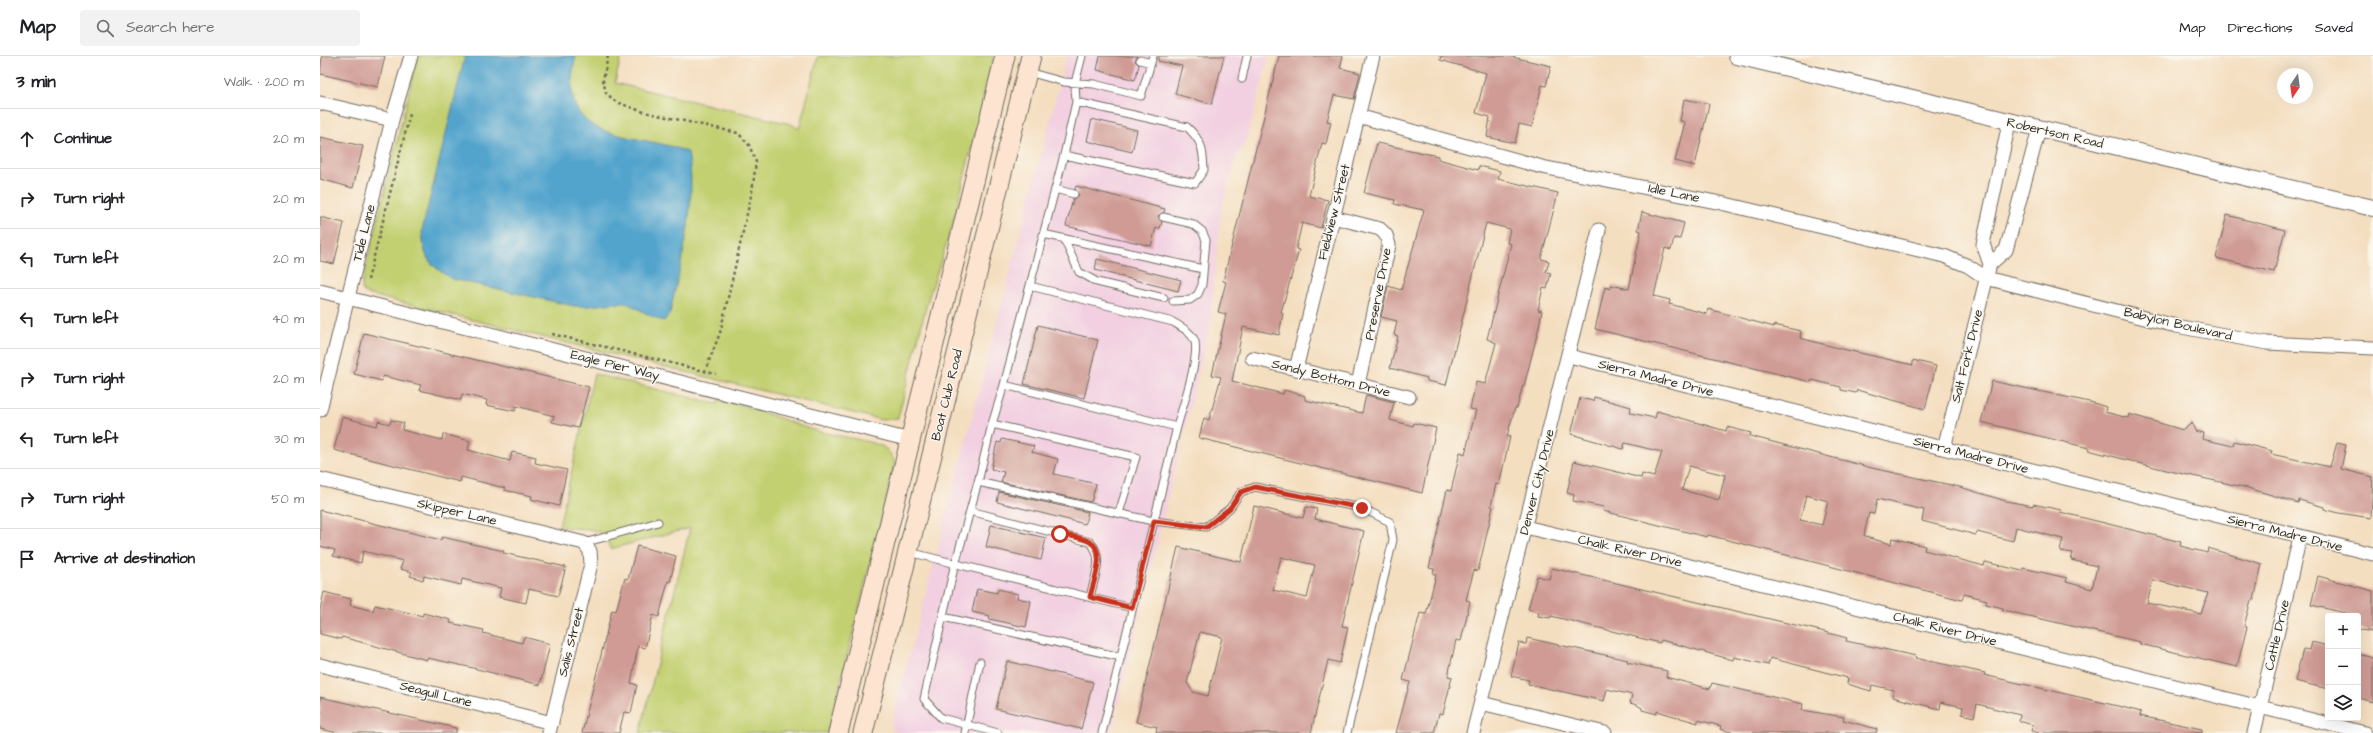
<!DOCTYPE html>
<meta charset="utf-8">
<style>
:root{--surface:#fff;--page:#f2f2f2;--text:#202124;--muted:#757577;--line:#e0e0e0}
body{margin:0;font-family:"Architects Daughter",sans-serif;background:var(--page);color:var(--text)}
.controls{position:absolute;right:12px;bottom:12px;display:grid;overflow:hidden;border-radius:4px;box-shadow:0 4px 16px #0002}
.controls button{width:36px;height:36px;display:grid;place-items:center;padding:0;border:0;border-bottom:1px solid var(--line);background:var(--surface);color:var(--text);font:20px sans-serif}
.compass{position:absolute;left:1957px;top:12px;width:36px;height:36px;border-radius:50%;background:var(--surface);box-shadow:0 4px 16px #0002;rotate:193deg}
.stop{position:absolute;width:12px;height:12px;margin:-9px;border:3px solid #c8321e;border-radius:50%;background:#fff}
.stop.end{background:#c8321e;border-color:#fff;box-shadow:0 1px 4px #0008}
.list{margin:0;padding:0;list-style:none}
h2{display:flex;justify-content:space-between;align-items:center;height:52px;margin:0;padding:0 16px;font-size:17px}
h2 small{font-size:13px;font-weight:400;color:var(--muted)}
.list li{display:grid;grid-template-columns:26px 1fr auto;gap:12px;align-items:center;box-sizing:border-box;height:60px;padding:0 16px;border-top:1px solid var(--line)}
.list b{display:block;font-size:15px;white-space:nowrap}
.list em{font-size:13px;font-style:normal;color:var(--muted)}
.icon{flex:none;width:22px;height:22px;fill:none;stroke:currentColor;stroke-width:2;stroke-linecap:round;stroke-linejoin:round}
.map{position:relative;flex:none;width:2053px;height:677px;overflow:hidden}
header{display:flex;align-items:center;gap:24px;box-sizing:border-box;height:56px;padding:0 20px;background:var(--surface);border-bottom:1px solid var(--line)}
header strong{font-size:19px}
nav{display:flex;gap:22px;margin-inline-start:auto;font-size:14px}
.search{width:280px;height:36px;background:var(--page);display:flex;align-items:center;gap:10px;box-sizing:border-box;padding:0 14px;border-radius:4px;color:var(--muted);font-size:15px}
main{display:flex}
aside{flex:1;background:var(--surface)}
.map>svg:first-child{display:block}
.built{fill:#f2cfe1}
.green{fill:#c3d071;stroke:#777e4e}
.water{fill:#53a4cd;stroke:#3f687c}
.building{fill:#cf9b94;fill-rule:evenodd}
.lines{fill:none;stroke-linecap:round;stroke-linejoin:round}
.service-casing{stroke:#716a5f;stroke-width:9}
.minor-casing{stroke:#716a5f;stroke-width:15}
.tertiary-casing{stroke:#716a5f;stroke-width:18}
.secondary-casing{stroke:#716a5f;stroke-width:21}
.path{stroke:#716a5f;stroke-width:2.5;stroke-dasharray:3 3;stroke-linecap:butt}
.service{stroke:#fff;stroke-width:7}
.minor{stroke:#fff;stroke-width:13}
.tertiary{stroke:#fff;stroke-width:16}
.secondary{stroke:#fde4d1;stroke-width:19}
.route{stroke:#c8321e;stroke-width:5}
.labels{text-anchor:middle;dominant-baseline:central;stroke-width:3;stroke-linejoin:round;paint-order:stroke}
.street-label{font-size:13px;fill:#2b2b2b;stroke:#fbf7ec}
</style>
<header>
<strong>Map</strong>
<div class="search"><svg class="icon" aria-label="search" viewBox="0 0 24 24"><circle cx="10" cy="10" r="6"/><path d="M15 15l6 6"/></svg>Search here</div>
<nav><a>Map</a><a>Directions</a><a>Saved</a></nav>
</header>
<main>
<aside>
<h2>3 min<small>Walk · 200 m</small></h2>
<ul class="list">
<li><svg class="icon" aria-label="ahead" viewBox="0 0 24 24"><path d="M12 20V5M6 11l6-6 6 6"/></svg><div><b>Continue</b></div><em>20 m</em></li>
<li><svg class="icon" aria-label="right" viewBox="0 0 24 24"><path d="M7 20v-9h11M14 6l5 5-5 5"/></svg><div><b>Turn right</b></div><em>20 m</em></li>
<li><svg class="icon" aria-label="left" viewBox="0 0 24 24"><path d="M17 20v-9H6M10 6l-5 5 5 5"/></svg><div><b>Turn left</b></div><em>20 m</em></li>
<li><svg class="icon" aria-label="left" viewBox="0 0 24 24"><path d="M17 20v-9H6M10 6l-5 5 5 5"/></svg><div><b>Turn left</b></div><em>40 m</em></li>
<li><svg class="icon" aria-label="right" viewBox="0 0 24 24"><path d="M7 20v-9h11M14 6l5 5-5 5"/></svg><div><b>Turn right</b></div><em>20 m</em></li>
<li><svg class="icon" aria-label="left" viewBox="0 0 24 24"><path d="M17 20v-9H6M10 6l-5 5 5 5"/></svg><div><b>Turn left</b></div><em>30 m</em></li>
<li><svg class="icon" aria-label="right" viewBox="0 0 24 24"><path d="M7 20v-9h11M14 6l5 5-5 5"/></svg><div><b>Turn right</b></div><em>50 m</em></li>
<li><svg class="icon" aria-label="arrive" viewBox="0 0 24 24"><path d="M6 21V4h12l-3 4 3 4H6"/></svg><div><b>Arrive at destination</b></div></li>
</ul>
</aside>
<div class="map">
<svg width="2053" height="677" viewBox="0 0 2053 677">
<rect width="100%" height="100%" fill="#fbf7ec"/>
<filter id="ink" filterUnits="userSpaceOnUse"><feTurbulence type="fractalNoise" baseFrequency=".025" numOctaves="2"/><feDisplacementMap in="SourceGraphic" scale="8" xChannelSelector="R" yChannelSelector="G"/><feConvolveMatrix kernelMatrix="1 2 1 2 8 2 1 2 1" color-interpolation-filters="sRGB"/></filter>
<filter id="wash" filterUnits="userSpaceOnUse"><feTurbulence type="fractalNoise" baseFrequency=".012" numOctaves="4" result="noise"/><feDisplacementMap in="SourceGraphic" scale="16" xChannelSelector="R" yChannelSelector="G"/><feGaussianBlur stdDeviation="0.9" result="paint"/><feColorMatrix in="noise" values="0 0 0 0 0 0 0 0 0 0 0 0 0 0 0 0 0 1.4 0 .05"/><feComposite in="paint" operator="in"/></filter>
<g filter="url(#wash)">
<rect width="100%" height="100%" fill="#f4dec0"/>
<path class="built" d="M747,0H949L927,82L915,105L901,155L890,269L791,677H576L571,670Z"/>
<path class="green" d="M98,0H301L295,27L471,68L479,73L498,0H674L632,171L607,247L578,362L562,364L47,238L42,234V228Z
M274,318L397,348L399,344C431,350 460,363 490,373C513,380 538,382 559,389C568,392 572,400 575,407L508,677H320L370,472L290,493C283,465 259,476 239,470Z"/>
<path class="water" d="M145,0H256C233,91 310,73 368,96C378,150 361,205 350,257L344,265C330,262 314,248 304,247C288,246 271,252 254,250L132,223C107,207 104,203 102,174Z"/>
<g id="blocks">
<path class="building" d="M2,0H65L58,31L0,18Z
M780,0H817L815,5L819,9L815,24L777,14Z
M839,0H904L892,48L855,38L862,10L838,5Z
M959,0H1023L1020,12L1040,17L1034,43L1014,39L1007,65L1011,66L1006,88L1002,87L989,140L1008,144L1001,172L982,167L976,193L979,194L961,256L963,257L959,279L923,271L912,325L963,338L964,334L985,340V344L1042,357L1046,339L1074,346L1070,364L1093,370L1094,367L1116,372L1102,437L879,382L884,362L889,364L901,321L892,319L906,258L898,256L906,226L903,225Z
M1121,0H1188L1231,10L1226,30L1222,29L1212,71L1199,68L1195,87L1167,81L1170,61L1156,57L1166,17L1120,4Z
M1364,43L1389,48L1375,110L1355,105L1365,66L1360,65Z
M772,63L817,74L812,96L767,85Z
M0,81L43,90L33,132L0,123Z
M1057,87L1118,100V103L1158,114L1159,110L1180,115L1178,123L1238,137L1221,203L1229,205L1226,216L1231,217L1227,233L1223,232L1218,254L1222,255L1219,271L1204,330L1203,329L1197,352H1195L1187,380L1190,381L1179,429L1176,428L1171,450L1173,451L1163,494L1158,515L1154,514L1146,544L1150,545L1145,568L1141,585L1136,584L1128,620L1132,621L1123,658L1119,657L1114,677H1076L1090,626L1083,624L1100,557L1106,558L1116,519L1113,518L1114,513L1109,512L1127,434L1131,435L1140,396L1145,398L1156,354L1150,353L1156,326L1165,328L1176,287L1167,283L1191,188L1187,187L1190,173L1166,167L1126,329L1107,325V322L1070,312L1078,280L1074,279L1077,265L1061,261L1068,230L1081,234L1104,154L1074,148L1075,144L1044,137Z
M756,130L845,153L844,156L838,160L842,166L840,172H836L831,190L746,170L753,143L759,139L755,133Z
M1322,156L1364,167L1360,183L1354,182L1351,194L1345,192L1334,240L1350,244L1349,248L1387,258L1388,253L1454,271V269L1481,275L1480,282L1518,292L1593,309V304L1616,310L1605,353L1537,334L1536,337L1521,334V331L1492,324L1491,326L1275,273L1285,231L1291,233V229L1309,233L1321,175L1318,174Z
M1907,159L1965,174L1954,216L1896,202Z
M0,161L24,167L14,208L0,205Z
M777,203L861,224L858,235L775,214Z
M718,269L778,284L764,342L704,328Z
M44,277L269,331L258,372L232,366L234,360L196,350L195,355L166,349L167,344L142,338L141,344L99,334L101,329L63,320L62,325L34,318Z
M1672,325L1774,347L1786,351L1785,356L1808,362L1809,358L1863,374L1872,367L1875,375L1883,377L1882,383L1913,390L1914,385L1952,395L1951,398L2010,411L2017,387L2026,389L2021,413L2053,421L2051,462L2019,457L2004,453V451L1979,444L1978,447L1928,432L1850,415L1768,394L1769,392L1661,366Z
M1274,341L1311,351L1310,357L1335,362L1337,355L1406,375L1407,371L1431,377L1430,380L1552,412L1640,431L1686,445L1713,450V448L1741,454L1740,456L1861,486L1860,490L1887,497L1888,492L1942,508L1934,544H1931L1924,570L1927,571L1917,611L1820,588V586L1683,554V552L1666,548L1667,544L1644,538L1642,544L1388,479L1387,481L1283,455L1284,451L1253,445L1254,439L1247,437L1254,405L1321,422L1322,418L1334,421L1342,396L1305,387L1303,393L1251,378L1260,342L1273,345ZM1369,410L1405,419L1399,444L1362,434ZM1486,439L1508,445L1502,469L1480,464ZM1557,443L1604,454L1602,465L1656,479L1657,476L1693,485L1696,471L1743,483L1740,495L1753,497L1751,504L1777,510L1772,533L1746,526L1747,522L1703,512L1702,515L1665,506L1664,510L1604,494L1605,490L1572,482L1571,488L1549,482L1544,479L1549,457L1554,458ZM1833,524L1888,537L1881,558L1827,547Z
M22,361L57,370L58,365L70,368L71,364L84,367L82,374L122,384L123,378L150,385L148,394L190,405L192,396L216,401L215,407L247,414L239,450L211,443L212,440L184,434L185,432L141,421L140,426L14,394Z
M682,383L714,390L712,396L738,403L734,418L776,428L771,446L681,426L684,416L671,413L677,386L681,387Z
M679,436L768,456L765,468L677,446Z
M934,450L983,462L986,451L997,453L995,463L1044,475L1022,570L1028,571L1020,607L1008,604L991,677H836L837,671L816,666L858,491L921,506ZM961,501L995,509L987,542L953,534ZM880,576L902,581L888,640L873,636L867,627Z
M0,454L121,484L122,481L157,489L184,495L183,497L246,511L238,540L209,533L206,547L179,541L181,532L142,523L141,529L104,520L103,524L90,520L92,516L80,513L83,505L43,495L41,507L13,500L15,494L0,490Z
M671,469L726,482L721,504L666,491Z
M317,490L356,500L350,526L348,525L339,561L333,559L325,592L318,590L311,627L317,629L311,657L304,656L299,677H262L292,554L296,555L305,522L308,523Z
M1232,512L1501,575L1527,582L1526,585L1596,600L1595,602L1665,617L1664,619L1802,651L1821,656L1820,660L1882,673V677H1720L1711,675L1713,669L1699,665L1700,659L1657,648L1654,661L1642,658L1643,651L1621,646L1620,653L1595,647L1573,641L1574,634L1552,629L1551,635L1527,628L1528,622L1450,602L1448,609L1414,601L1413,604L1341,584L1340,587L1231,560L1230,562L1218,560L1219,556L1208,553L1217,520L1229,523Z
M1998,520L2053,535V566L2051,576L2038,573V560H2025V557L1991,549Z
M657,533L677,537L678,533L698,538L697,542L711,545L706,571L669,563L670,560L652,556Z
M4,536L31,543L30,549L53,555L55,549L103,560V557L131,564L130,567L164,574L163,577L202,587L204,581L230,588L220,629L153,612L108,602L107,604L22,581L21,583L0,578V554Z
M1207,582L1308,604L1307,606L1347,615L1346,621L1390,633L1392,627L1483,648L1482,654L1524,661L1523,664L1557,673L1556,677H1415L1400,673L1401,670L1378,664V667L1337,655V658L1322,654V652L1317,649L1310,647L1312,639L1287,633L1284,645L1208,628L1209,624L1191,620L1199,587L1206,588Z
M1992,586L2008,590V633L1975,625L1983,593L1990,594Z
M2038,598L2053,602V646L2038,642Z
M687,605L773,626L761,673L676,653Z
M0,641L136,672V677H18L0,673Z"/>
</g>
</g>
<g filter="url(#ink)">
<use href="#blocks" fill-opacity="0" stroke="#716a5f" stroke-width="1"/>
<g class="lines">
<defs>
<path id="service" d="M820,4L831,7
M708,16L744,26L774,28L821,40L833,0
M922,23L927,0
M756,46L867,71C883,86 883,94 884,114L875,127L744,99L756,46L755,27L762,0
M735,133L754,138
M843,161L873,168L882,175L886,184L882,229L878,238L870,244L853,245
M723,178L883,213
M744,183L759,216L777,226L844,242
M710,230L853,266C861,271 872,276 875,286C879,304 862,352 857,371
M684,329L744,99
M672,368L684,329L857,371L782,677
M658,426L633,516L604,643L621,662L678,677
M650,455L770,486C785,501 774,522 770,541
M799,457L816,401L672,368L658,426L833,465L886,471L910,452L921,436L935,431L1042,452L1070,466L1073,484L1027,677
M264,487L338,466
M589,496L812,552
M623,561L801,601
M645,677L660,606"/>
<path id="minor" d="M0,47L72,64
M1038,60L1222,111L1401,147L1624,200L1648,210L1666,222L1856,270L1947,287L2053,292
M1013,161L1060,173L1066,179L1069,189L1038,328
M1670,208L1686,194L1719,73
M0,235L590,384
M1249,300L2053,498
M932,302L1089,341
M976,313L1053,0
M0,354L72,64L91,0
M1624,392L1670,208L1663,188L1689,67
M0,423L264,487L270,495L271,508L229,677
M1205,471L1350,505L2045,677
M0,609L232,667
M1161,647L1285,677
M1153,677L1279,174
M1934,677L1980,481"/>
<path id="tertiary" d="M1417,0L2053,152"/>
<path id="secondary" d="M518,677L685,0
M543,677L711,0"/>
</defs>
<use href="#service" class="service-casing"/>
<use href="#minor" class="minor-casing"/>
<use href="#tertiary" class="tertiary-casing"/>
<use href="#secondary" class="secondary-casing"/>
<path class="path" d="M288,0L283,24L286,37L296,46L324,56L418,77L429,89L436,106L432,136L400,277L385,315
M48,224L90,58
M232,278L396,318"/>
<use href="#service" class="service"/>
<use href="#minor" class="minor"/>
<use href="#tertiary" class="tertiary"/>
<use href="#secondary" class="secondary"/>
</g>
</g>
<g class="lines" filter="url(#ink)">
<path class="route" d="M740,478C749,480 762,481 770,486C787,496 773,526 770,541L812,552L834,465L886,471L910,452L921,436L935,431L1042,452"/>
</g>
<g class="labels">
<g class="street-label">
<text transform="translate(1735 77) rotate(13)">Robertson Road</text>
<text transform="translate(1354 137) rotate(12)">Idle Lane</text>
<text transform="translate(1014 156) rotate(-76)">Fieldview Street</text>
<text transform="translate(44 177) rotate(-76)">Tide Lane</text>
<text transform="translate(1058 238) rotate(-79)">Preserve Drive</text>
<text transform="translate(1858 268) rotate(13)">Babylon Boulevard</text>
<text transform="translate(1647 300) rotate(-76)">Salt Fork Drive</text>
<text transform="translate(295 309) rotate(14)">Eagle Pier Way</text>
<text transform="translate(1011 322) rotate(14)">Sandy Bottom Drive</text>
<text transform="translate(1336 322) rotate(14)">Sierra Madre Drive</text>
<text transform="translate(627 339) rotate(-76)">Boat Club Road</text>
<text transform="translate(1651 399) rotate(14)">Sierra Madre Drive</text>
<text transform="translate(1217 426) rotate(-76)">Denver City Drive</text>
<text transform="translate(137 456) rotate(13)">Skipper Lane</text>
<text transform="translate(1965 477) rotate(14)">Sierra Madre Drive</text>
<text transform="translate(1310 495) rotate(13)">Chalk River Drive</text>
<text transform="translate(1625 573) rotate(14)">Chalk River Drive</text>
<text transform="translate(1957 579) rotate(-77)">Cattle Drive</text>
<text transform="translate(251 586) rotate(-76)">Salis Street</text>
<text transform="translate(116 638) rotate(14)">Seagull Lane</text>
</g>
</g>
</svg>
<div class="controls">
<button>+</button>
<button>−</button>
<button><svg class="icon" aria-label="layers" viewBox="0 0 24 24"><path d="M12 4l9 5-9 5-9-5zM3 14l9 5 9-5"/></svg></button>
</div>
<svg class="compass" viewBox="-18 -18 36 36"><path d="M0-13l5 13h-10z" fill="#e53935"/><path d="M0 13l5-13h-10z" fill="#757577"/></svg>
<div class="stop" style="left:740px;top:478px"></div>
<div class="stop end" style="left:1042px;top:452px"></div>
</div>
</main>
